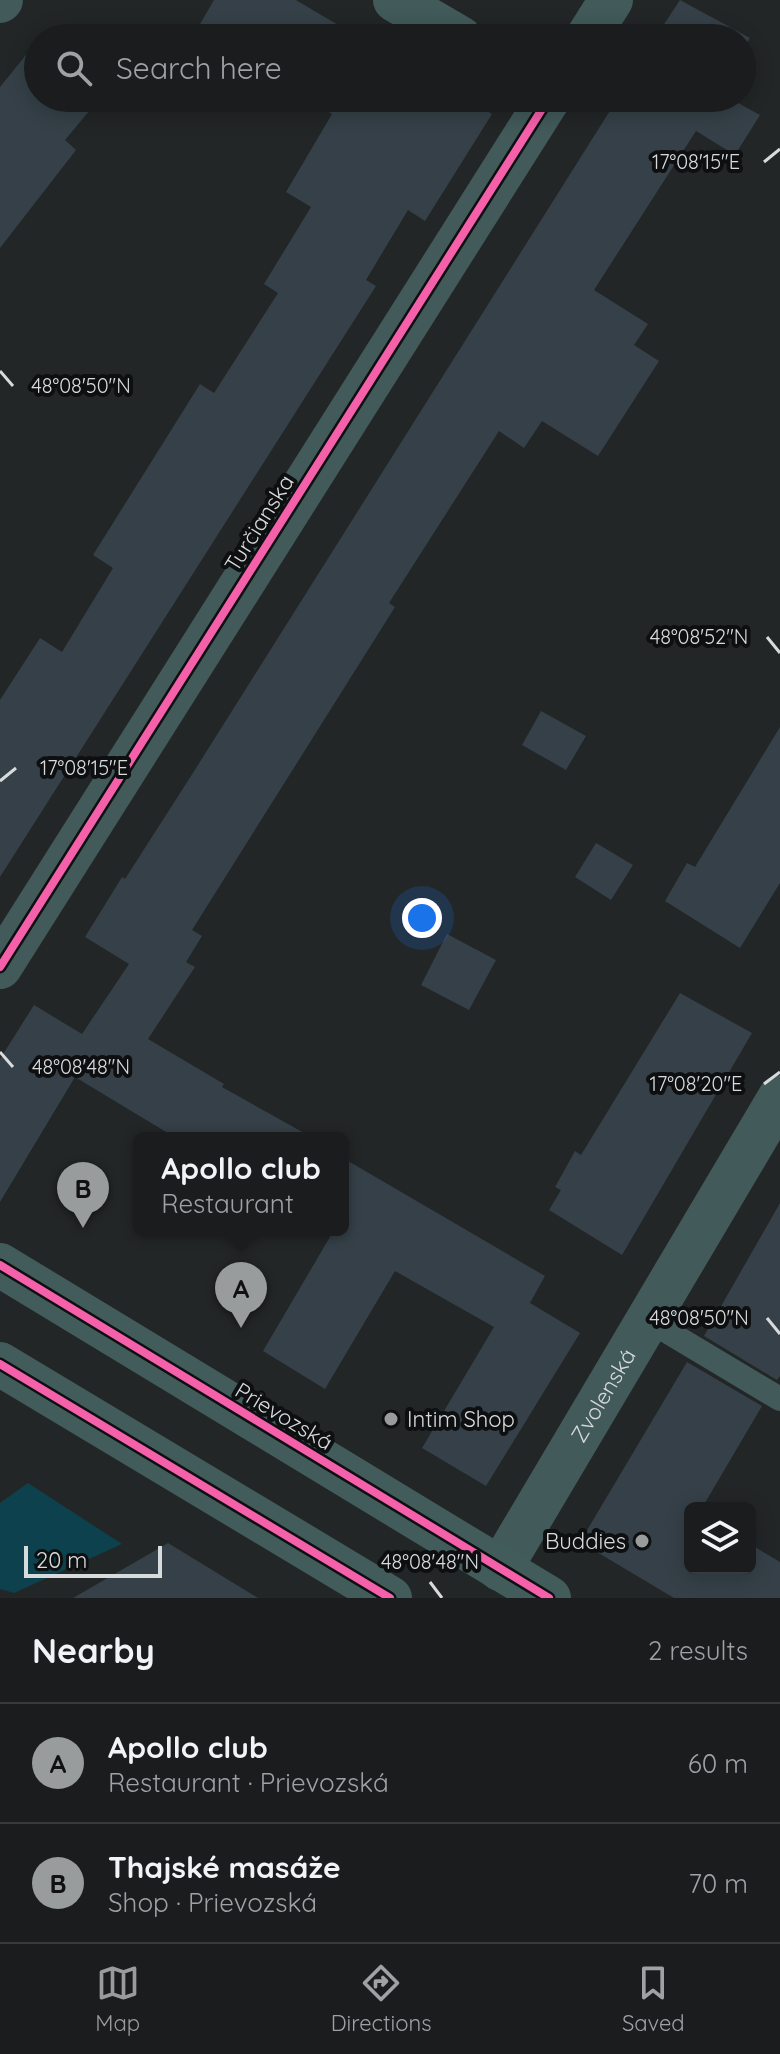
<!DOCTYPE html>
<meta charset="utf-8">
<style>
:root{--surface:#1a1c1d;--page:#27292a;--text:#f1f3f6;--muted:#9fa1a4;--line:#383a3b;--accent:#989c9d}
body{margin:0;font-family:Quicksand,sans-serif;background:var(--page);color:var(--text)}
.controls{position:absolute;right:24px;bottom:24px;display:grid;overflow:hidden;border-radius:12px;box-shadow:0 4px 20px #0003}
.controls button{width:72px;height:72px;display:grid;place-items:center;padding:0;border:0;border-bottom:2px solid var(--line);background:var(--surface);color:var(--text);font:40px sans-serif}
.scale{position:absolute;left:24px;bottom:20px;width:138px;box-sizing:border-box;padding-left:8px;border:4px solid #d7dbdc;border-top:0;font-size:22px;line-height:28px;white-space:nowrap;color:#d7dbdc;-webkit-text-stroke:6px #0d0f10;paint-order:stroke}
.you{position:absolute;left:422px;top:918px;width:28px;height:28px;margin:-20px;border:6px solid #fff;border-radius:50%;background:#1a73e8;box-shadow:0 0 0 12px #1a73e833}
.badge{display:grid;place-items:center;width:52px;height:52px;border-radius:50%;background:var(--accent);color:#111;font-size:26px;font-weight:700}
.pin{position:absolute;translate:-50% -66px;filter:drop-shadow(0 2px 4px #0008)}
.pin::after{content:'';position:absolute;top:42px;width:28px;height:24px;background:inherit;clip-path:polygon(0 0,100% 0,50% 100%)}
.popup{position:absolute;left:133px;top:1132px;width:216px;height:104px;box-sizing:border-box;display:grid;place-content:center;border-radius:12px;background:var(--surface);filter:drop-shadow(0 2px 6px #0005);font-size:26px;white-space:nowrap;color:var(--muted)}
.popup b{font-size:30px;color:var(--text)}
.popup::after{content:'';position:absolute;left:50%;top:100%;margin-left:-16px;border:16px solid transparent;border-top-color:var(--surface)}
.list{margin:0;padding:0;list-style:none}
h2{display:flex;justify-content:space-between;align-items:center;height:104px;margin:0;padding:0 32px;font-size:34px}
h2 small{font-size:26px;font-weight:400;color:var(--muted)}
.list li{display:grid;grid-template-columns:52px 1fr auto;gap:24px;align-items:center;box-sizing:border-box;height:120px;padding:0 32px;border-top:2px solid var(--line)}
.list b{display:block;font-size:30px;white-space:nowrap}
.list p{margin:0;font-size:26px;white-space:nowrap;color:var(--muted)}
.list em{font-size:26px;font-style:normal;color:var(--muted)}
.icon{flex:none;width:44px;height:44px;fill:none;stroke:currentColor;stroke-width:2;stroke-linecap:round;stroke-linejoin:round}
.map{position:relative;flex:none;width:780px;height:1598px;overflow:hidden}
.search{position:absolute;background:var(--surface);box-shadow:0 4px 20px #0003;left:24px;right:24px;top:24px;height:88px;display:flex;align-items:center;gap:20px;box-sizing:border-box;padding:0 28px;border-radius:44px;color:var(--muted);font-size:30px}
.sheet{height:344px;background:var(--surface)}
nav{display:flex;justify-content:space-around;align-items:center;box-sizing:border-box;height:112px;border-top:2px solid var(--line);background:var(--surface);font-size:22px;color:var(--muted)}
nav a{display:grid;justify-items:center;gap:4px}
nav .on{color:var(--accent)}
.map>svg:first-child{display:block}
.green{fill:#0d414d}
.building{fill:#354048}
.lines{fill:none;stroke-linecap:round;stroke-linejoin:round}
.service{stroke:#425a5a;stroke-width:24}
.minor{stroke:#425a5a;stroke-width:44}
.primary{stroke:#425c5c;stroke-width:44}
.cycleway-casing{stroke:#0d0f10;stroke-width:13}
.cycleway{stroke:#f560ab;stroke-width:8}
.ticks{fill:none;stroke:#d7dbdc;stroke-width:3}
.poi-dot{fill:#989c9d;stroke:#0d0f10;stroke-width:3}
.labels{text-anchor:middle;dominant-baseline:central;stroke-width:8;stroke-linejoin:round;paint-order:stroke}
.street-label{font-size:22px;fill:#d7dbdc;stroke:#0d0f10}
.poi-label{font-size:22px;fill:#d7dbdc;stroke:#0d0f10;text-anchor:start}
.ticks-label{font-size:20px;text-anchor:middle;fill:#d7dbdc;stroke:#0d0f10;stroke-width:8;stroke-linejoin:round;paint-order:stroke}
</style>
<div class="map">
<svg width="780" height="1598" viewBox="0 0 780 1598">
<rect width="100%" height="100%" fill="#232627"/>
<path class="green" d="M28,1483L122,1544L14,1593L0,1589V1503Z"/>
<path class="building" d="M214,0H296L360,38H208L196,31Z
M680,0L750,38L742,50V38H655Z
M38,40V98H100L65,140L76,150L0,248V87Z
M306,98H467L492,114L425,221L408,210L366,280L376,286L0,877V700L40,638L62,652L113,568L93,555L200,384L214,393L278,293L264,284L311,207L286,192L332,114Z
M618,98H729L760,115L735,155L696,131L594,290L648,324L634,345L659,361L598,456L542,421L524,448L499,431L389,603L395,607L192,930L202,936L186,962L195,967L148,1039L224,1084L222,1087L313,1138H176L75,1077L0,1202V1059L34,1005L82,1034L129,964L85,937L122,877L125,879L191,776Z
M541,711L586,736L566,770L522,745Z
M780,727V883L740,948L665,901L687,863L695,867Z
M596,843L633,865L611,900L575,877Z
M447,934L496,960L469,1010L421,985Z
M680,993L752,1033L622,1255L549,1210L561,1190L555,1187L575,1151L581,1155Z
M343,1158L545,1276L530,1303L580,1333L486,1486L422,1448L494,1327L395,1271L325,1389L263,1351L334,1230H343Z
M780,1203V1376L777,1380L704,1336Z
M687,1362L762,1406L702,1508H690V1568H750V1544L780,1562V1598H674L580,1542Z
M168,1543L258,1598H73Z"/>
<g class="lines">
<path class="service" d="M648,1320L780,1399"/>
<g class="minor">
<path d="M395,0L460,38"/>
<path d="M0,1L1,0"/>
<path d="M587,38L611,0"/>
<path d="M0,967L549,98"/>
<path id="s1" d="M500,1569L780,1097"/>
</g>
<path class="primary" d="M0,1265L549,1598
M0,1364L390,1598"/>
<defs>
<path id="cycleway" d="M0,967L549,98
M0,1265L549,1598
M0,1364L390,1598"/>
</defs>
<use href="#cycleway" class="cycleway-casing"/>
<use href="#cycleway" class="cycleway"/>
</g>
<path class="ticks" d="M764,162L780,149M0,371L13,386M767,637L780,653M0,781L16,768M0,1052L13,1067M764,1084L780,1072M767,1318L780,1334M430,1582L442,1598"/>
<g class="poi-dot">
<circle cx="391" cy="1419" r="8"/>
<circle cx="642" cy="1541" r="8"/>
</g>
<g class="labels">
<g class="street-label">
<text transform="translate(259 523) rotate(-58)">Turčianska</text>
<text stroke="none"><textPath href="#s1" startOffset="202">Zvolenská</textPath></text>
<text transform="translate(284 1416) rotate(31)">Prievozská</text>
</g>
<g class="poi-label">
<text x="407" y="1419">Intim Shop</text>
<text x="626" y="1541" text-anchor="end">Buddies</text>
</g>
</g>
<g class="ticks-label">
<text x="696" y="169">17°08'15"E</text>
<text x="81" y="393">48°08'50"N</text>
<text x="699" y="644">48°08'52"N</text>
<text x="84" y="775">17°08'15"E</text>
<text x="81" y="1074">48°08'48"N</text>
<text x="696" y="1091">17°08'20"E</text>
<text x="699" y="1325">48°08'50"N</text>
<text x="430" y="1569">48°08'48"N</text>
</g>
</svg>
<div class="controls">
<button><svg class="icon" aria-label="layers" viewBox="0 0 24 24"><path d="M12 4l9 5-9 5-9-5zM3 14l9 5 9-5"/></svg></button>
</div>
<div class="scale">20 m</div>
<div class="you"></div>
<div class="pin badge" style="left:241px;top:1328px">A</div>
<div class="popup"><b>Apollo club</b>Restaurant</div>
<div class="pin badge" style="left:83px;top:1228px">B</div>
<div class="search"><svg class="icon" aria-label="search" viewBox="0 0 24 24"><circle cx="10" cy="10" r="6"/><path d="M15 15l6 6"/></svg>Search here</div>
</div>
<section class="sheet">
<h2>Nearby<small>2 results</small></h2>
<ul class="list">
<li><span class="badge">A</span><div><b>Apollo club</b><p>Restaurant · Prievozská</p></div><em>60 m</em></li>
<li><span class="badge">B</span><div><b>Thajské masáže</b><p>Shop · Prievozská</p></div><em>70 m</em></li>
</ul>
</section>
<nav>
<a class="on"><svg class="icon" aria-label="map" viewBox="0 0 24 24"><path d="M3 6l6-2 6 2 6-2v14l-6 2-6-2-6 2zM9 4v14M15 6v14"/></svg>Map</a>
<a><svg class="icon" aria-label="directions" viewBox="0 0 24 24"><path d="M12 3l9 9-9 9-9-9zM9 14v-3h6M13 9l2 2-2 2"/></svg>Directions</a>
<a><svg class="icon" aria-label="saved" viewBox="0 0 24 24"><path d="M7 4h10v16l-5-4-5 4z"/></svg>Saved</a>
</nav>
